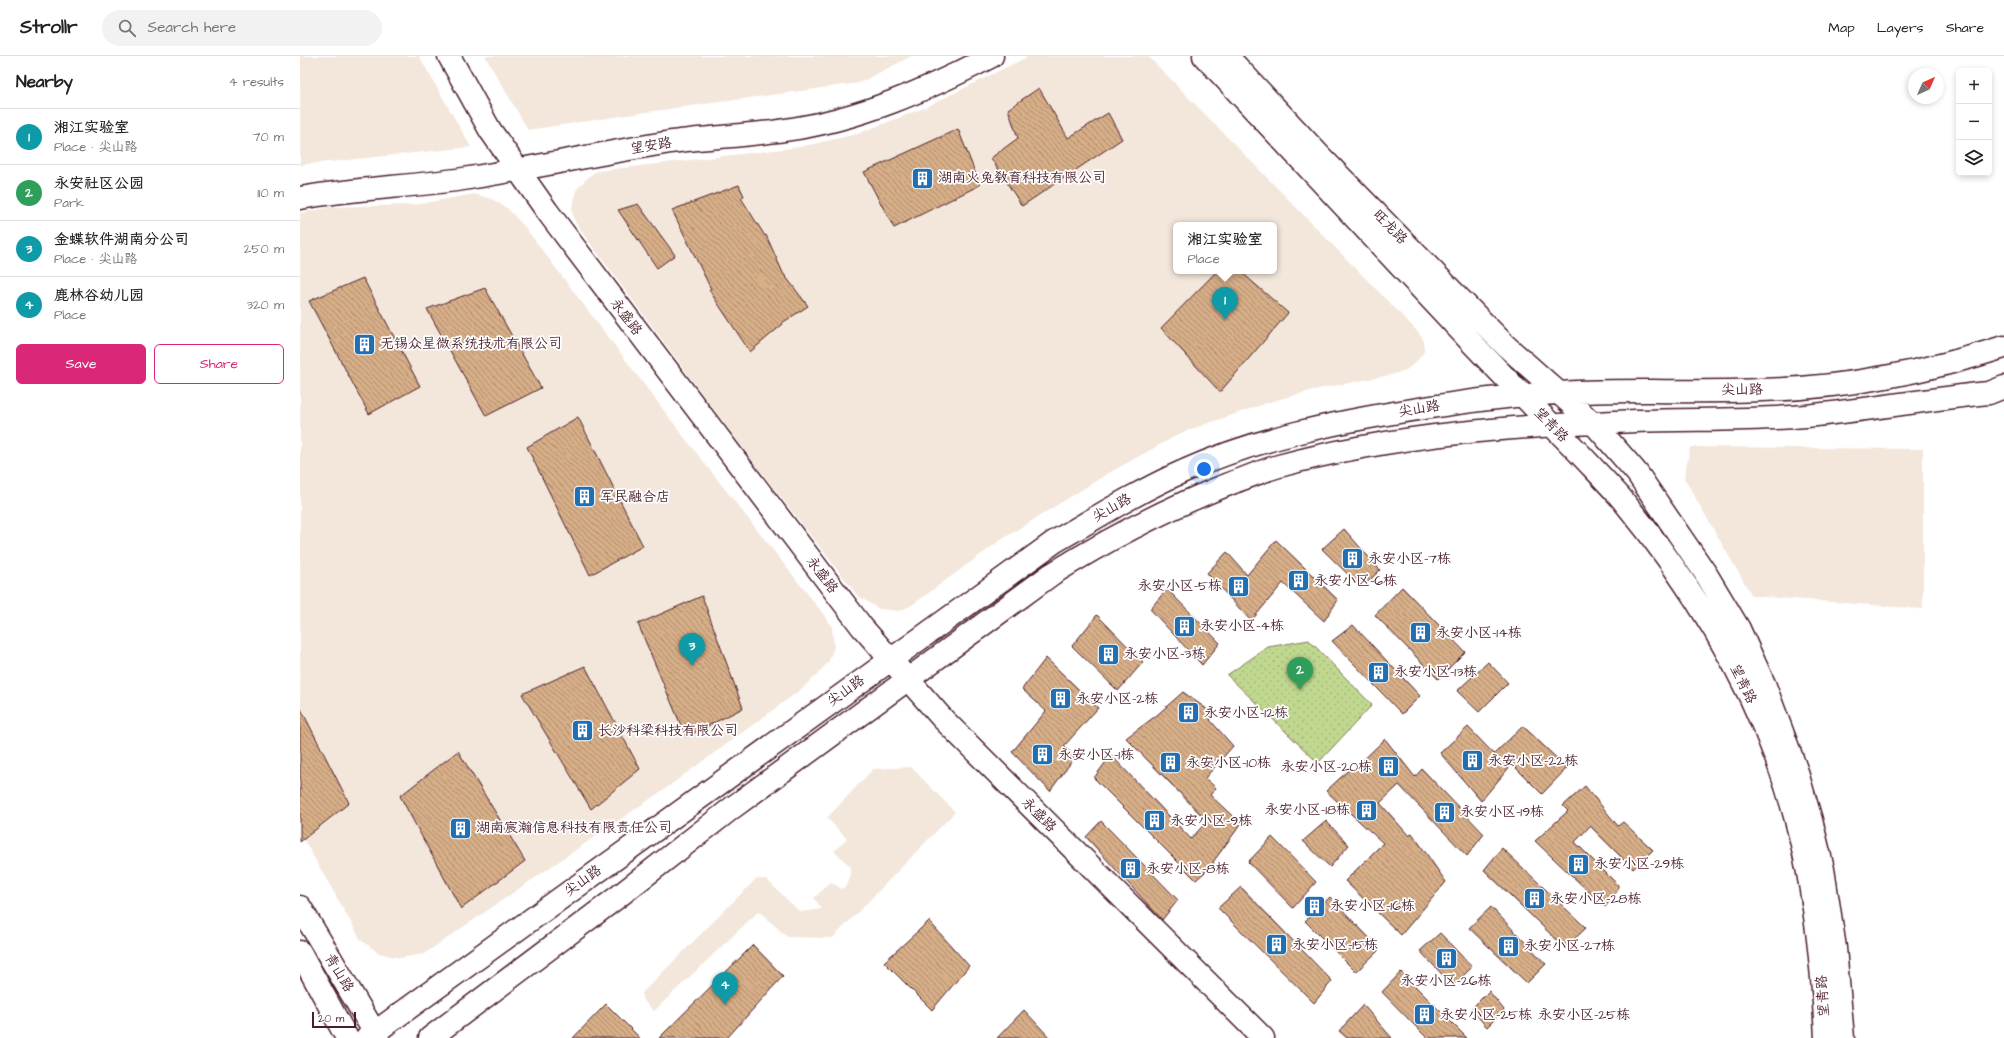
<!DOCTYPE html>
<meta charset="utf-8">
<style>
:root{--surface:#fff;--page:#f2f2f2;--text:#222;--muted:#767676;--line:#e0e0e0;--accent:#db2777}
body{margin:0;font-family:"Architects Daughter","LXGW WenKai TC",sans-serif;background:var(--page);color:var(--text)}
.controls{position:absolute;right:12px;top:12px;display:grid;overflow:hidden;border-radius:6px;box-shadow:0 2px 6px #0003}
.controls button{width:36px;height:36px;display:grid;place-items:center;padding:0;border:0;border-bottom:1px solid var(--line);background:var(--surface);color:var(--text);font:20px sans-serif}
.compass{position:absolute;left:1608px;top:12px;width:36px;height:36px;border-radius:50%;background:var(--surface);box-shadow:0 2px 6px #0003;rotate:45deg}
.scale{position:absolute;left:12px;bottom:10px;width:44px;box-sizing:border-box;padding-left:4px;border:2px solid #4a1f2b;border-top:0;font-size:11px;line-height:14px;white-space:nowrap;color:#4a1f2b;-webkit-text-stroke:3px #fff;paint-order:stroke}
.you{position:absolute;left:904px;top:413px;width:14px;height:14px;margin:-10px;border:3px solid #fff;border-radius:50%;background:#1a73e8;box-shadow:0 0 0 6px #1a73e833}
.badge{display:grid;place-items:center;width:26px;height:26px;border-radius:50%;background:var(--accent);color:#fff;font-size:13px;font-weight:700}
.pin{position:absolute;translate:-50% -33px;filter:drop-shadow(0 1px 2px #0008)}
.pin::after{content:'';position:absolute;top:21px;width:14px;height:12px;background:inherit;clip-path:polygon(0 0,100% 0,50% 100%)}
.popup{position:absolute;left:873px;top:166px;width:104px;height:52px;box-sizing:border-box;display:grid;place-content:center;border-radius:6px;background:var(--surface);filter:drop-shadow(0 1px 3px #0005);font-size:13px;white-space:nowrap;color:var(--muted)}
.popup b{font-size:15px;color:var(--text)}
.popup::after{content:'';position:absolute;left:50%;top:100%;margin-left:-8px;border:8px solid transparent;border-top-color:var(--surface)}
.list{margin:0;padding:0;list-style:none}
h2{display:flex;justify-content:space-between;align-items:center;height:52px;margin:0;padding:0 16px;font-size:17px}
h2 small{font-size:13px;font-weight:400;color:var(--muted)}
.list li{display:grid;grid-template-columns:26px 1fr auto;gap:12px;align-items:center;box-sizing:border-box;height:56px;padding:0 16px;border-top:1px solid var(--line)}
.list b{display:block;font-size:15px;white-space:nowrap}
.list p{margin:0;font-size:13px;white-space:nowrap;color:var(--muted)}
.list em{font-size:13px;font-style:normal;color:var(--muted)}
.actions{display:flex;gap:8px;padding:12px 16px}
.actions a{flex:1;padding:9px 0;border:1px solid var(--accent);border-radius:6px;text-align:center;font-size:14px;color:var(--accent)}
.actions .main{background:var(--accent);color:#fff}
.icon{flex:none;width:22px;height:22px;fill:none;stroke:currentColor;stroke-width:2;stroke-linecap:round;stroke-linejoin:round}
.map{position:relative;flex:none;width:1704px;height:982px;overflow:hidden}
header{display:flex;align-items:center;gap:24px;box-sizing:border-box;height:56px;padding:0 20px;background:var(--surface);border-bottom:1px solid var(--line)}
header strong{font-size:19px}
nav{display:flex;gap:22px;margin-inline-start:auto;font-size:14px}
.search{width:280px;height:36px;background:var(--page);display:flex;align-items:center;gap:10px;box-sizing:border-box;padding:0 14px;border-radius:22px;color:var(--muted);font-size:15px}
main{display:flex}
aside{flex:1;background:var(--surface)}
.map>svg:first-child{display:block}
.built{fill:#f3e7db;fill-rule:evenodd}
.park{fill:url(#park-dots);stroke:#847b5c}
.building{fill:url(#building-back-hatch);stroke:#4a1f2b}
.lines{fill:none;stroke-linecap:round;stroke-linejoin:round}
.minor-casing{stroke:#4a1f2b;stroke-width:25}
.major-casing{stroke:#4a1f2b;stroke-width:25}
.minor{stroke:#fff;stroke-width:22}
.major{stroke:#fff;stroke-width:22}
.labels{text-anchor:middle;dominant-baseline:central;stroke-width:3.5;stroke-linejoin:round;paint-order:stroke}
.street-label{font-size:14px;fill:#4a1f2b;stroke:#fff}
.poi-label{font-size:14px;fill:#4a1f2b;stroke:#fff;text-anchor:start}
</style>
<header>
<strong>Strollr</strong>
<div class="search"><svg class="icon" aria-label="search" viewBox="0 0 24 24"><circle cx="10" cy="10" r="6"/><path d="M15 15l6 6"/></svg>Search here</div>
<nav><a>Map</a><a>Layers</a><a>Share</a></nav>
</header>
<main>
<aside>
<h2>Nearby<small>4 results</small></h2>
<ul class="list">
<li><span class="badge" style="background:#0f9aa8">1</span><div><b>湘江实验室</b><p>Place · 尖山路</p></div><em>70 m</em></li>
<li><span class="badge" style="background:#2e9e5b">2</span><div><b>永安社区公园</b><p>Park</p></div><em>110 m</em></li>
<li><span class="badge" style="background:#0f9aa8">3</span><div><b>金蝶软件湖南分公司</b><p>Place · 尖山路</p></div><em>250 m</em></li>
<li><span class="badge" style="background:#0f9aa8">4</span><div><b>鹿林谷幼儿园</b><p>Place</p></div><em>320 m</em></li>
</ul>
<div class="actions"><a class="main">Save</a><a>Share</a></div>
</aside>
<div class="map">
<svg width="1704" height="982" viewBox="0 0 1704 982">
<defs>
<pattern id="park-dots" width="8" height="8" patternUnits="userSpaceOnUse"><rect width="8" height="8" fill="#bfd78e"/><path d="M2 2h.1M6 6h.1" fill="none" stroke="#a6b87b" stroke-width="1.8" stroke-linecap="round"/></pattern>
<pattern id="building-back-hatch" width="6" height="6" patternUnits="userSpaceOnUse"><rect width="6" height="6" fill="#d6ae87"/><path d="M-1 5l2 2M0 0l6 6M5-1l2 2" fill="none" stroke="#b08d6f"/></pattern>
</defs>
<rect width="100%" height="100%" fill="#fff"/>
<filter id="ink" filterUnits="userSpaceOnUse"><feTurbulence type="fractalNoise" baseFrequency=".025" numOctaves="2"/><feDisplacementMap in="SourceGraphic" scale="8" xChannelSelector="R" yChannelSelector="G"/><feConvolveMatrix kernelMatrix="1 2 1 2 8 2 1 2 1" color-interpolation-filters="sRGB"/></filter>
<g filter="url(#ink)">
<path class="built" d="M0,0H119L171,91L0,109Z
M185,0H612L559,27L354,55L228,74Z
M729,0H848L1118,276L1124,285V296L1116,306L1106,314L1091,319L1022,332L973,345L883,376L807,418L701,484L612,549L600,555L579,553L558,540L448,399L278,171L273,161L272,152L276,134L289,120L297,115L500,91L557,78L624,52ZM876,169H974V215H876Z
M174,138L192,143L208,153L224,170L384,381L521,555L532,571L534,590L529,605L516,620L499,635L369,730L124,898L99,902L79,897L61,884L0,777V157L31,151L114,149Z
M1390,391L1623,393V553L1452,540L1384,422Z
M611,711L655,756L533,882L487,881L459,855L354,955L342,943V937L456,823H466L500,856L522,853L514,842L531,826L542,833L548,827L551,811L534,795L547,783L527,762L573,713Z"/>
<path class="park" d="M1009,584L1072,649L1018,707L927,619L968,591Z"/>
<path class="building" d="M739,32L768,82L808,57L822,83L722,150L691,102L718,82L708,53Z
M658,73L680,129L594,172L564,116Z
M439,129L444,140L441,142L465,180L466,179L483,217L508,250L482,267L483,268L450,296L409,234L411,233L372,154Z
M338,148L375,199L357,212L318,154Z
M917,215H940L988,257L920,336L861,272Z
M63,222L120,330L69,358L9,245Z
M185,232L241,332L186,360L127,253Z
M278,361L343,490L290,519L227,391Z
M1044,473L1080,514L1062,532L1022,493Z
M976,484L1038,544L1024,565L983,527L951,565L907,517L927,496L947,519Z
M1102,531L1165,596L1138,623L1075,559Z
M867,533L920,587L902,609L850,553Z
M402,540L443,652L386,681L338,568Z
M797,559L843,606L818,635L772,590Z
M1053,569L1120,640L1102,658L1032,585Z
M746,602L798,652L764,690L775,701L750,735L712,696L746,655L722,633Z
M1188,606L1208,627L1179,656L1157,635Z
M285,610L340,713L291,753L222,638Z
M883,636L915,659L910,664L933,690L905,722L916,732L910,739L941,768L913,806L914,808L896,824L794,722L811,699L891,783L907,765L826,682L857,659Z
M0,651L49,747L0,786Z
M1223,670L1267,712L1242,738L1212,708L1181,745L1140,697L1168,671L1194,698Z
M1085,683L1115,721L1122,713L1184,778L1167,800L1099,729L1080,747L1109,780L1112,777L1146,826L1101,879L1045,825L1083,787L1026,735L1050,713L1052,715Z
M158,695L225,805L161,853L100,740Z
M1285,730L1318,770L1323,766L1353,794L1333,813L1290,770L1275,786L1318,829V834L1305,851L1235,785L1268,755L1263,750Z
M801,765L878,844L862,864L786,781Z
M1026,765L1049,789L1030,811L1003,785Z
M972,781L1016,826L993,852L948,806Z
M1202,792L1286,872L1265,892L1184,814Z
M941,831L1032,925L1014,947L918,852Z
M1030,841L1080,893L1056,916L1005,865Z
M1191,851L1246,908L1227,927L1169,872Z
M629,865L669,910L632,954L584,906Z
M1140,877L1172,911L1153,930L1120,895Z
M453,889L483,920L427,982H359Z
M1101,916L1167,982H1127L1082,936Z
M1189,935L1204,954L1187,971L1171,953Z
M306,948L340,982H273Z
M1063,949L1092,982H1047L1039,975Z
M724,954L750,982H697Z"/>
<g class="lines">
<defs>
<path id="minor" d="M149,0L190,74L247,155L562,571L642,662L963,982
M0,142C54,132 109,131 163,123C233,112 301,97 371,86C408,81 447,80 485,74C558,64 627,34 692,0"/>
<path id="major" d="M904,0C993,95 1082,191 1171,286C1207,324 1244,361 1280,398C1294,413 1308,427 1321,442C1406,545 1476,666 1504,797C1517,858 1523,920 1526,982
M927,0L1021,101L1206,290L1296,370L1337,417L1406,518L1439,573L1465,630L1496,713L1511,764L1523,813L1535,892L1543,982
M0,851L78,982
M0,896L47,982
M67,982L754,486C797,461 839,435 884,415C956,383 1035,366 1112,354C1161,346 1210,339 1259,337C1327,333 1394,337 1462,334C1544,332 1626,316 1704,291
M130,982L319,840L432,752L752,518C810,482 869,451 934,426C949,421 964,414 979,410C1095,378 1216,370 1336,365C1392,363 1449,365 1506,360C1567,354 1628,343 1689,337L1704,331"/>
</defs>
<use href="#minor" class="minor-casing"/>
<use href="#major" class="major-casing"/>
<use href="#minor" class="minor"/>
<use href="#major" class="major"/>
</g>
</g>
<defs>
<symbol id="building-square" viewBox="-11 -11 22 22"><rect x="-9" y="-9" width="18" height="18" rx="4" fill="#1f6fb2" stroke="#fff"/><path d="M-4-6H4V6H1V3H-1V6H-4ZM-2.5-4.3h1.7v1.8h-1.7ZM.8-4.3h1.7v1.8H.8ZM-2.5-1h1.7V.8h-1.7ZM.8-1h1.7V.8H.8Z" fill="#fff"/></symbol>
</defs>
<g fill-rule="evenodd">
<use href="#building-square" x="610" y="110" width="25" height="25"/>
<use href="#building-square" x="52" y="276" width="25" height="25"/>
<use href="#building-square" x="272" y="428" width="25" height="25"/>
<use href="#building-square" x="1040" y="490" width="25" height="25"/>
<use href="#building-square" x="986" y="512" width="25" height="25"/>
<use href="#building-square" x="926" y="518" width="25" height="25"/>
<use href="#building-square" x="872" y="558" width="25" height="25"/>
<use href="#building-square" x="1108" y="564" width="25" height="25"/>
<use href="#building-square" x="796" y="586" width="25" height="25"/>
<use href="#building-square" x="1066" y="604" width="25" height="25"/>
<use href="#building-square" x="748" y="630" width="25" height="25"/>
<use href="#building-square" x="876" y="644" width="25" height="25"/>
<use href="#building-square" x="270" y="662" width="25" height="25"/>
<use href="#building-square" x="730" y="686" width="25" height="25"/>
<use href="#building-square" x="1160" y="692" width="25" height="25"/>
<use href="#building-square" x="858" y="694" width="25" height="25"/>
<use href="#building-square" x="1076" y="698" width="25" height="25"/>
<use href="#building-square" x="1054" y="742" width="25" height="25"/>
<use href="#building-square" x="1132" y="744" width="25" height="25"/>
<use href="#building-square" x="842" y="752" width="25" height="25"/>
<use href="#building-square" x="148" y="760" width="25" height="25"/>
<use href="#building-square" x="1266" y="796" width="25" height="25"/>
<use href="#building-square" x="818" y="800" width="25" height="25"/>
<use href="#building-square" x="1222" y="830" width="25" height="25"/>
<use href="#building-square" x="1002" y="838" width="25" height="25"/>
<use href="#building-square" x="964" y="876" width="25" height="25"/>
<use href="#building-square" x="1196" y="878" width="25" height="25"/>
<use href="#building-square" x="1134" y="890" width="25" height="25"/>
<use href="#building-square" x="1112" y="946" width="25" height="25"/>
</g>
<g class="labels">
<g class="street-label">
<text transform="translate(351 90) rotate(-9)">望安路</text>
<text transform="translate(1090 171) rotate(46)">旺龙路</text>
<text transform="translate(326 261) rotate(53)">永盛路</text>
<text transform="translate(1442 334) rotate(-1)">尖山路</text>
<text transform="translate(1119 353) rotate(-9)">尖山路</text>
<text transform="translate(1251 369) rotate(46)">望青路</text>
<text transform="translate(812 452) rotate(-29)">尖山路</text>
<text transform="translate(522 519) rotate(53)">永盛路</text>
<text transform="translate(1443 628) rotate(64)">望青路</text>
<text transform="translate(546 635) rotate(-36)">尖山路</text>
<text transform="translate(739 759) rotate(45)">永盛路</text>
<text transform="translate(283 825) rotate(-36)">尖山路</text>
<text transform="translate(39 917) rotate(59)">青山路</text>
<text transform="translate(1523 940) rotate(-94)">望青路</text>
</g>
<g class="poi-label">
<text x="638" y="122">湖南火兔教育科技有限公司</text>
<text x="80" y="288">无锡众星微系统技术有限公司</text>
<text x="300" y="441">军民融合店</text>
<text x="1068" y="503">永安小区-7栋</text>
<text x="1014" y="525">永安小区-6栋</text>
<text x="922" y="530" text-anchor="end">永安小区-5栋</text>
<text x="900" y="570">永安小区-4栋</text>
<text x="1136" y="577">永安小区-14栋</text>
<text x="824" y="598">永安小区-3栋</text>
<text x="1094" y="616">永安小区-13栋</text>
<text x="776" y="643">永安小区-2栋</text>
<text x="904" y="657">永安小区-12栋</text>
<text x="298" y="675">长沙科梁科技有限公司</text>
<text x="758" y="699">永安小区-1栋</text>
<text x="1188" y="705">永安小区-22栋</text>
<text x="886" y="707">永安小区-10栋</text>
<text x="1072" y="711" text-anchor="end">永安小区-20栋</text>
<text x="1050" y="754" text-anchor="end">永安小区-18栋</text>
<text x="1160" y="756">永安小区-19栋</text>
<text x="870" y="765">永安小区-9栋</text>
<text x="176" y="772">湖南宸瀚信息科技有限责任公司</text>
<text x="1294" y="808">永安小区-29栋</text>
<text x="846" y="813">永安小区-8栋</text>
<text x="1250" y="843">永安小区-28栋</text>
<text x="1030" y="850">永安小区-16栋</text>
<text x="992" y="889">永安小区-15栋</text>
<text x="1224" y="890">永安小区-27栋</text>
<text x="1146" y="925" text-anchor="middle">永安小区-26栋</text>
<text x="1140" y="959">永安小区-25栋 永安小区-25栋</text>
</g>
</g>
</svg>
<div class="controls">
<button>+</button>
<button>−</button>
<button><svg class="icon" aria-label="layers" viewBox="0 0 24 24"><path d="M12 4l9 5-9 5-9-5zM3 14l9 5 9-5"/></svg></button>
</div>
<svg class="compass" viewBox="-18 -18 36 36"><path d="M0-13l5 13h-10z" fill="#e53935"/><path d="M0 13l5-13h-10z" fill="#767676"/></svg>
<div class="scale">20 m</div>
<div class="you"></div>
<div class="pin badge" style="left:925px;top:264px;background:#0f9aa8">1</div>
<div class="popup"><b>湘江实验室</b>Place</div>
<div class="pin badge" style="left:1000px;top:634px;background:#2e9e5b">2</div>
<div class="pin badge" style="left:392px;top:610px;background:#0f9aa8">3</div>
<div class="pin badge" style="left:425px;top:949px;background:#0f9aa8">4</div>
</div>
</main>
